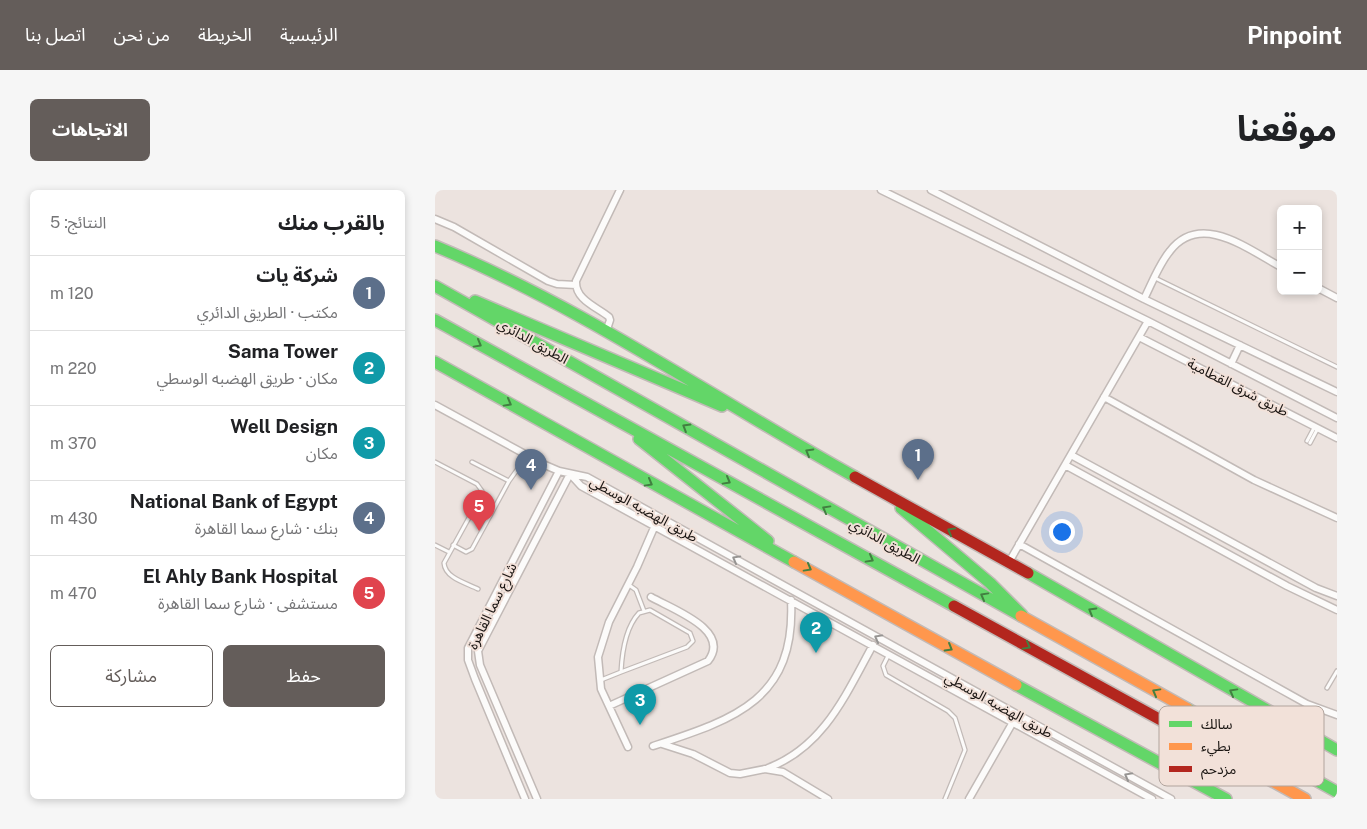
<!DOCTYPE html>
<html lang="ar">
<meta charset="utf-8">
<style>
:root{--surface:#fff;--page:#f6f6f6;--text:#202124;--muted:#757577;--line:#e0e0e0;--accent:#645d5a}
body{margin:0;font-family:"Public Sans","Noto Sans Arabic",sans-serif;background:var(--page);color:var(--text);direction:rtl}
.controls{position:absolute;right:15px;top:15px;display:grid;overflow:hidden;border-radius:8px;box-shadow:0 2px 8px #0003}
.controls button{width:45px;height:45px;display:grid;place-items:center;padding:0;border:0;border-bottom:1px solid var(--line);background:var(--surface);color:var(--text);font:25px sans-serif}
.you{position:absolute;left:626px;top:341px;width:18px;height:18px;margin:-12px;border:4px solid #fff;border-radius:50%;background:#1a73e8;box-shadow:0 0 0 8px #1a73e833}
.badge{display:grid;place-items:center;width:32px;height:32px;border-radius:50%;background:var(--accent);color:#fff;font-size:16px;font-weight:700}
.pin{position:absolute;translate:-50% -41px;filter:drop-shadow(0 1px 2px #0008)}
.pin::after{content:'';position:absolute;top:26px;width:18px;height:15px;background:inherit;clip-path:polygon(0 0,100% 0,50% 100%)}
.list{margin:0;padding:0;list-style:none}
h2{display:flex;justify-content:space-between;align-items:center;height:65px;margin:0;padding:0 20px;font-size:21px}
h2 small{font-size:16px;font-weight:400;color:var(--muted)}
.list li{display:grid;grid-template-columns:32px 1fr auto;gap:15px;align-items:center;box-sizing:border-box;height:75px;padding:0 20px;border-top:1px solid var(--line)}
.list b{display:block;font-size:19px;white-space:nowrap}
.list p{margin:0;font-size:16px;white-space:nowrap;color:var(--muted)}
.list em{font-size:16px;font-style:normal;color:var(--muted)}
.actions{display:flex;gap:10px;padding:15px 20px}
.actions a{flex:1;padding:11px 0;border:1px solid var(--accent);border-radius:8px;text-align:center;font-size:18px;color:var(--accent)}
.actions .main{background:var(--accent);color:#fff}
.map{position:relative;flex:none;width:902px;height:609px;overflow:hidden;direction:ltr;border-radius:8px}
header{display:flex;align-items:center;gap:30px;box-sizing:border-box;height:70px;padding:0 25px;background:var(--accent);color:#fff}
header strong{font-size:24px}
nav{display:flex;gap:28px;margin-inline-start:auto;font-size:18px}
.intro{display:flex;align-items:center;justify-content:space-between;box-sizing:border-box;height:120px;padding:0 30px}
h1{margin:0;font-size:35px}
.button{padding:12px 22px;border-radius:8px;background:var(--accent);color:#fff;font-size:18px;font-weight:700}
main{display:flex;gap:30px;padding:0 30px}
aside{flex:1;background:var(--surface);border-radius:8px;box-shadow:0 2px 8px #0003}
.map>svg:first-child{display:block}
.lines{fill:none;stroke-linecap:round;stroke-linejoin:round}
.lane-casing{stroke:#c2bab7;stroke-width:5.5}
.street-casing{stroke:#c2bab7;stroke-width:9}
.fast-casing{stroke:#c2bab7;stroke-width:14}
.slow-casing{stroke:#c2bab7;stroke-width:14}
.jam-casing{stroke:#c2bab7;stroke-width:14}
.lane{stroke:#fcfbfa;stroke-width:3}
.street{stroke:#fcfbfa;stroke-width:6}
.fast{stroke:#63d668;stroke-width:11}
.slow{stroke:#ff974d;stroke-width:11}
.jam{stroke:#b3261e;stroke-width:11}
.oneway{stroke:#427f41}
.oneway2{stroke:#969492}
.labels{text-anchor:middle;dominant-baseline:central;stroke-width:4;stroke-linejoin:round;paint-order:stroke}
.street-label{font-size:14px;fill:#1a1512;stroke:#f2e1d9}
.key{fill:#f2e1d9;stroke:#b1a49d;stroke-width:1}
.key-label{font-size:14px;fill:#1a1512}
</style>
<header>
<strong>Pinpoint</strong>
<nav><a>الرئيسية</a><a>الخريطة</a><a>من نحن</a><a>اتصل بنا</a></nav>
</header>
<div class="intro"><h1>موقعنا</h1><a class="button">الاتجاهات</a></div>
<main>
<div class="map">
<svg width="902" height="609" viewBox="0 0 902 609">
<rect width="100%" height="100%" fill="#ece3df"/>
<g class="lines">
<defs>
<path id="lane" d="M720,88L902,177
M872,251L880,236
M875,253L883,238
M0,272L42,294L47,301L46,306L9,373C10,388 31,393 43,399
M37,272L74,291
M0,355L14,362
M18,355L31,362L37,359L74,291L92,266
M194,395L201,400L209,421
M215,420L255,443L258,451L252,457L186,482C187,462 190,438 204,423Z
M453,466L448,476L451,485L513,521L520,528L530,560L510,609
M166,490L186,482
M892,498L902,481"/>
<path id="street" d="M446,0L713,131L902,228
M496,0L709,109L902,202
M0,29L19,37L113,91L122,94L141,95
M883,98L902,108
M709,109C717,93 724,74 735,61C766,21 814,60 846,77
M172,139L175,130L174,127C162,117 140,110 141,91L185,0
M704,147L902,248
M796,174L805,155
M669,207L819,290L902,328
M0,215L110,275L124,281L152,287L736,609
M636,265L881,398L902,406
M630,275L852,396L902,420
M135,284L146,296L717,609
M584,354L872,514L902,525
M574,372L713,131
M174,516L273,471C297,440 237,419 216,407
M227,554L258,564L295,583L305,584L330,579L348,582L393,609
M218,556C300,529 361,510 356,410
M193,557L166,499L163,467L174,432L202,377L221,333
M333,578C389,557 411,504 438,455
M90,609L40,489L33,470V458L124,281
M102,609L45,475L43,461L135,284
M534,609L582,525"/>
<path id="fast" d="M0,56C150,118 279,209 420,287
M0,96L586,426
M40,111L287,216
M0,130L519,416
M0,172L359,372
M204,249L333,351
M466,318L555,393L587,425
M593,383L902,560
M581,495L791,609
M753,519L902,602"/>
<path id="slow" d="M359,372L581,495
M586,426L753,519
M744,540L870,609"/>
<path id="jam" d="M420,287L593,383
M519,416L744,540"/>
</defs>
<use href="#lane" class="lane-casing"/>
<use href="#street" class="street-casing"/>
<use href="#fast" class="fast-casing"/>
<use href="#slow" class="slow-casing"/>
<use href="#jam" class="jam-casing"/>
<use href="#lane" class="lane"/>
<use href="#street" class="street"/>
<use href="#fast" class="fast"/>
<use href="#slow" class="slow"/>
<use href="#jam" class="jam"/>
</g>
<defs><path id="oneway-chevron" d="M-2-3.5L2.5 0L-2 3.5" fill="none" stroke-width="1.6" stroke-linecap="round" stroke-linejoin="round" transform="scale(1.25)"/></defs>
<g class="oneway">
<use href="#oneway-chevron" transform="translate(43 154) rotate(29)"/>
<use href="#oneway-chevron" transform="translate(73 213) rotate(29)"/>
<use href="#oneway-chevron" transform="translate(251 237) rotate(-149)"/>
<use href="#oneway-chevron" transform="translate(374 262) rotate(-150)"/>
<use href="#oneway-chevron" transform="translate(292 291) rotate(29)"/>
<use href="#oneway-chevron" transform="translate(214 293) rotate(29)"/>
<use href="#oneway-chevron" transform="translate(391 319) rotate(-151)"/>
<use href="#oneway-chevron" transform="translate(516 341) rotate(-151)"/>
<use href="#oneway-chevron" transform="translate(435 369) rotate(29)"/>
<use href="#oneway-chevron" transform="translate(373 378) rotate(29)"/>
<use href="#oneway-chevron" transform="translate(549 406) rotate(-151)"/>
<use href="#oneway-chevron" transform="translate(657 421) rotate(-150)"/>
<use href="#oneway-chevron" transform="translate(592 456) rotate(29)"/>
<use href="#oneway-chevron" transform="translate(514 458) rotate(30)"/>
<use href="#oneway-chevron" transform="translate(721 502) rotate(-151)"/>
<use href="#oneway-chevron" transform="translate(798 502) rotate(-151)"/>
</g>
<g class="oneway2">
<use href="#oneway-chevron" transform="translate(301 369) rotate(-151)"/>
<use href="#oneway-chevron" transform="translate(443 448) rotate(-151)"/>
<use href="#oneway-chevron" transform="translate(693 586) rotate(-151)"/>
</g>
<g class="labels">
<g class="street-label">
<text transform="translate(98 151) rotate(29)">الطريق الدائري</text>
<text transform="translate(803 197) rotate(27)">طريق شرق القطامية</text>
<text transform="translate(209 319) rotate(29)">طريق الهضبه الوسطي</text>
<text transform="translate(450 351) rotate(29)">الطريق الدائري</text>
<text transform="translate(57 416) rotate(-64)">شارع سما القاهرة</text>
<text transform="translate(564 515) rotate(29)">طريق الهضبه الوسطي</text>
</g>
</g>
<rect x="724" y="516" width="165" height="80" rx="8" class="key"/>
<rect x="734" y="531" width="23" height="6" fill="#63d668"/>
<rect x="734" y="553" width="23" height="7" fill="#ff974d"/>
<rect x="734" y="576" width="23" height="6" fill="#b3261e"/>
<g class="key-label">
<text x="766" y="539">سالك</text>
<text x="766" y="561">بطيء</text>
<text x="766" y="584">مزدحم</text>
</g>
</svg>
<div class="controls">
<button>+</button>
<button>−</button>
</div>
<div class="you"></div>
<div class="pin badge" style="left:483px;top:290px;background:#5c6f8a">1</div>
<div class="pin badge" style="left:381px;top:463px;background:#0f9aa8">2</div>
<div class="pin badge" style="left:205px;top:535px;background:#0f9aa8">3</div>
<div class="pin badge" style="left:96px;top:300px;background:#5c6f8a">4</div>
<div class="pin badge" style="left:44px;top:341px;background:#e0444e">5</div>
</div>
<aside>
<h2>بالقرب منك<small>النتائج: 5</small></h2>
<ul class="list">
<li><span class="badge" style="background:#5c6f8a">1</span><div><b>شركة يات</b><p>مكتب · الطريق الدائري</p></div><em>120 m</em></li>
<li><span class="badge" style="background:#0f9aa8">2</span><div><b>Sama Tower</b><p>مكان · طريق الهضبه الوسطي</p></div><em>220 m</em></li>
<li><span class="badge" style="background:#0f9aa8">3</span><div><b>Well Design</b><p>مكان</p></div><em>370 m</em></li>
<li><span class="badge" style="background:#5c6f8a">4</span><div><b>National Bank of Egypt</b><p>بنك · شارع سما القاهرة</p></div><em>430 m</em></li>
<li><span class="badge" style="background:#e0444e">5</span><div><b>El Ahly Bank Hospital</b><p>مستشفى · شارع سما القاهرة</p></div><em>470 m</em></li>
</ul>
<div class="actions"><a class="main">حفظ</a><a>مشاركة</a></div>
</aside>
</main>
